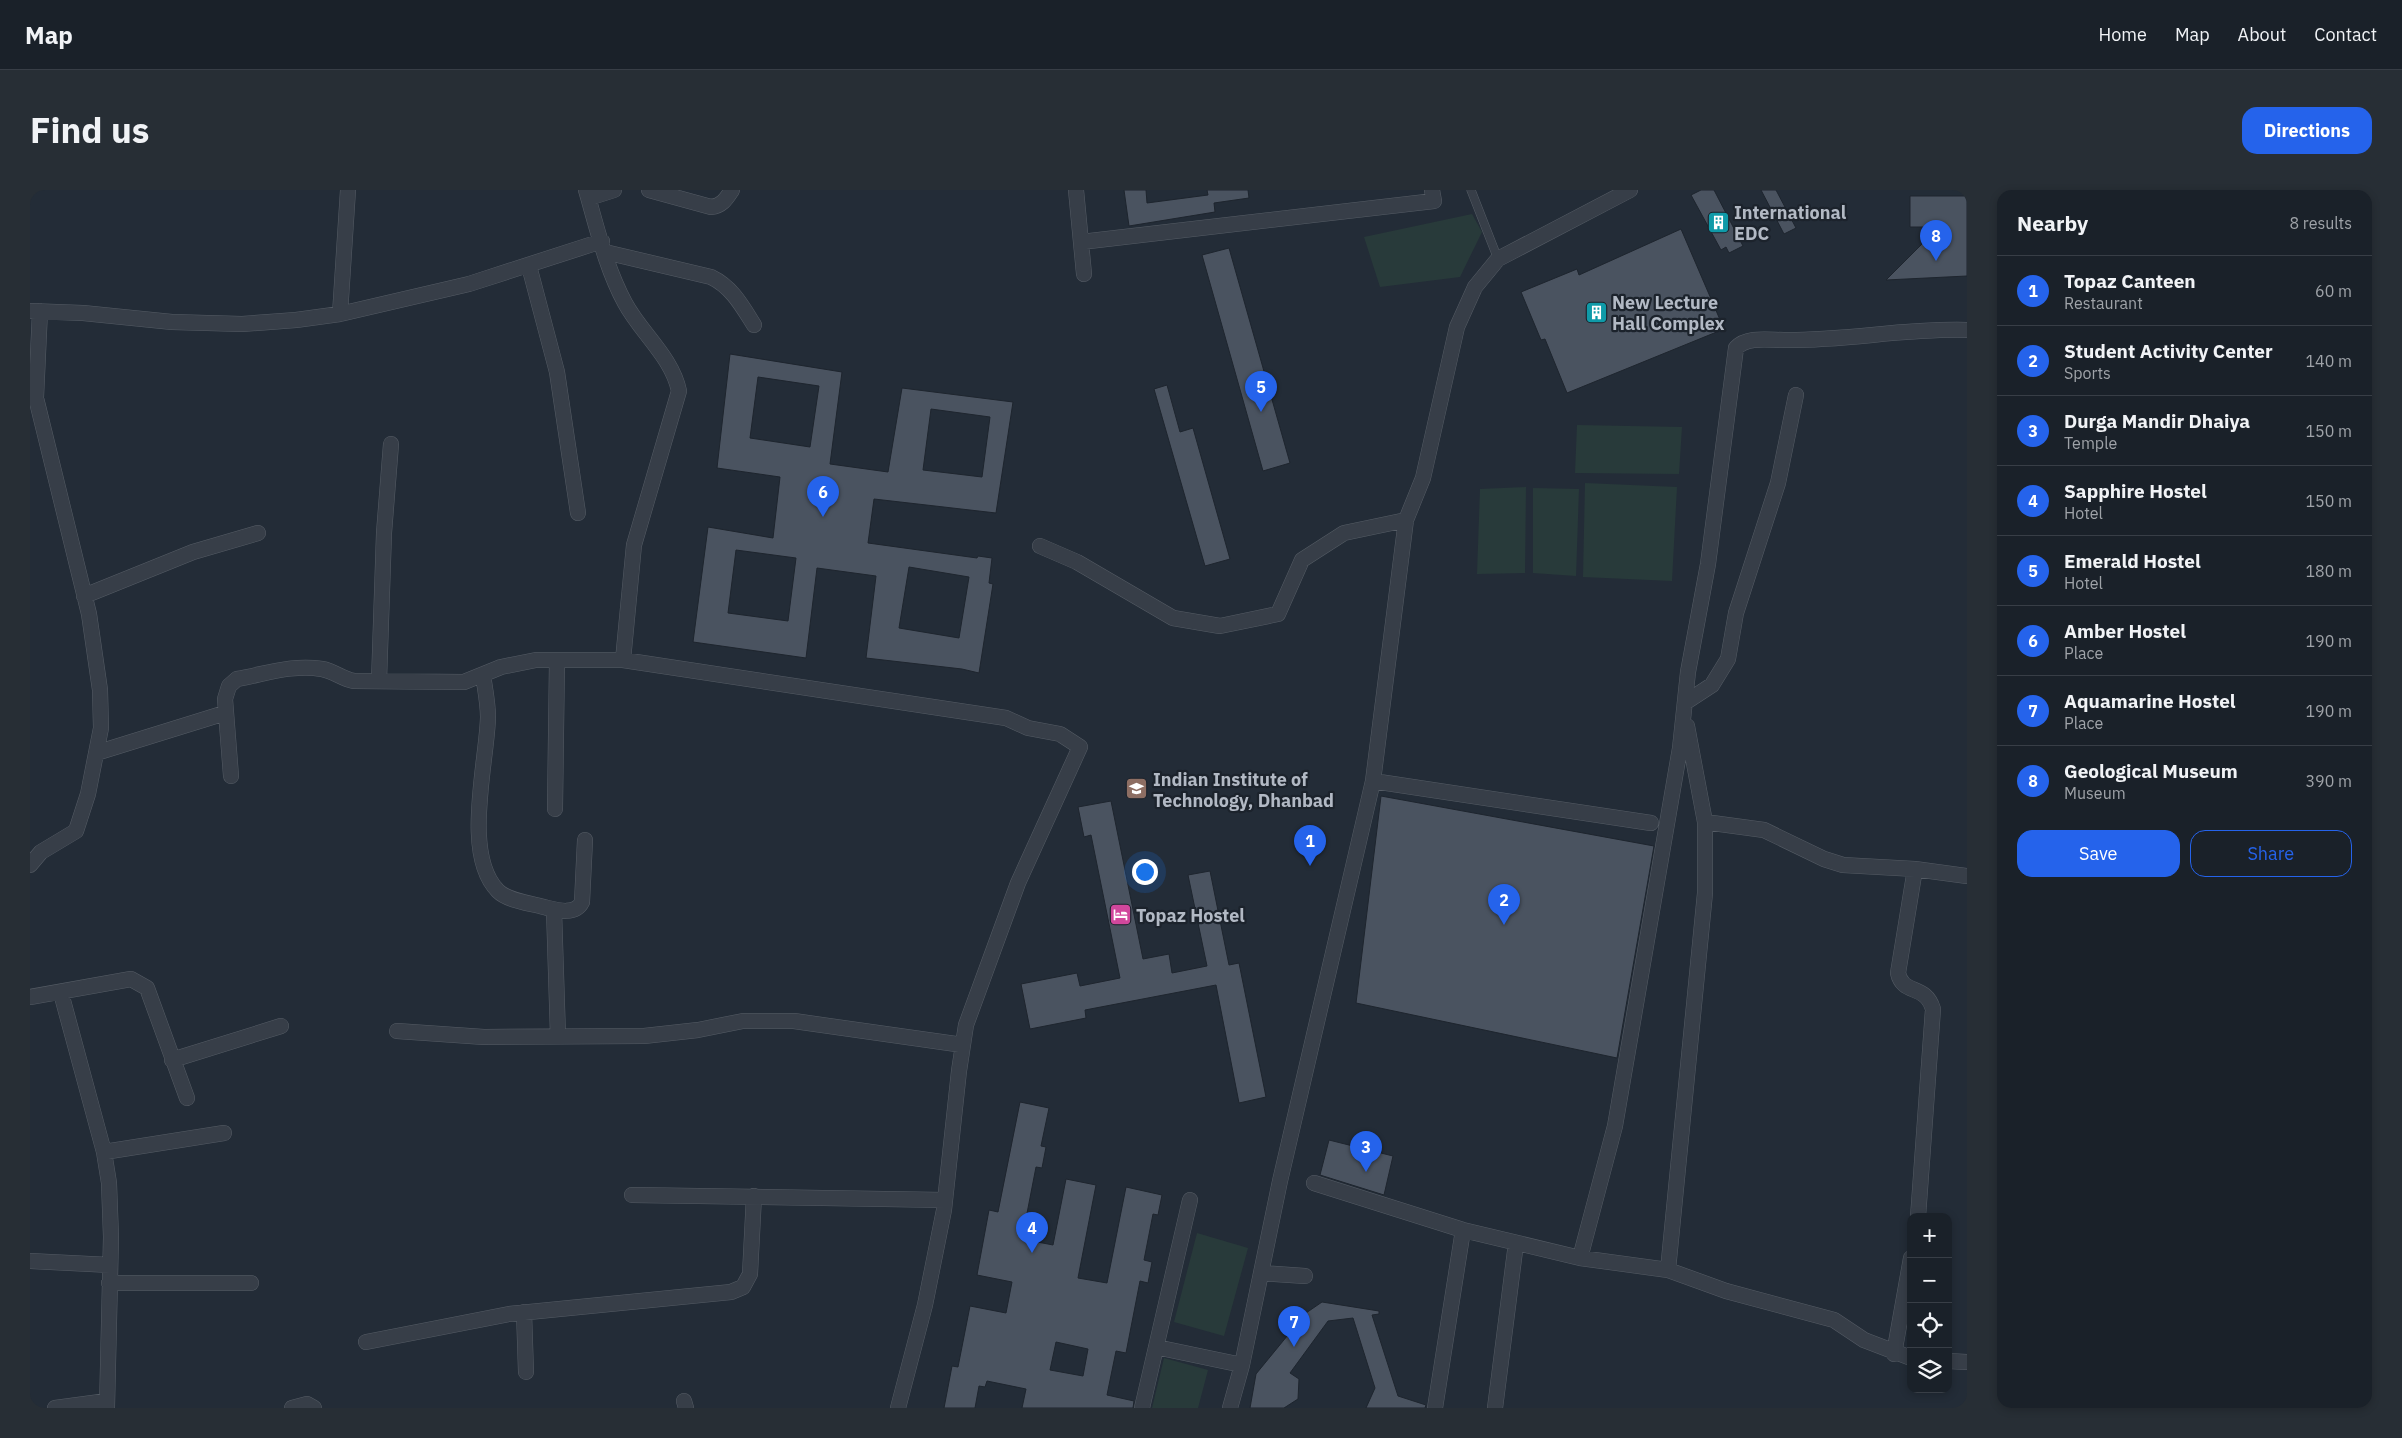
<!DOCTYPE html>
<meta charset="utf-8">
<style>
:root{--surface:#1a2129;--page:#272e35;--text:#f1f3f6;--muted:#9fa3a8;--line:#383e46;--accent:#2563eb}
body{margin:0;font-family:"IBM Plex Sans",sans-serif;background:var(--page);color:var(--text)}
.controls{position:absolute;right:15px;bottom:15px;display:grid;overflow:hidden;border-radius:10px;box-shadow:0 2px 8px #0003}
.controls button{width:45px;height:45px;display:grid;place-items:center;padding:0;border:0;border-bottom:1px solid var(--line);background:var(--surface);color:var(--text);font:25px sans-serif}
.you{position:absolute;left:1114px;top:681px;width:18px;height:18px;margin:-12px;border:4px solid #fff;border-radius:50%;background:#1a73e8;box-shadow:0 0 0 8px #1a73e833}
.badge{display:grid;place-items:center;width:32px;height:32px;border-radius:50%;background:var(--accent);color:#fff;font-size:16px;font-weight:700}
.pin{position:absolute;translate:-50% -41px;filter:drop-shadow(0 1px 2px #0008)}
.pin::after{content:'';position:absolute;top:26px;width:18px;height:15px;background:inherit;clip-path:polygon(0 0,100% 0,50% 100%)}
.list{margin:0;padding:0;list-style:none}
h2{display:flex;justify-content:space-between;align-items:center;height:65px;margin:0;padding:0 20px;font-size:21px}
h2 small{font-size:16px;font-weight:400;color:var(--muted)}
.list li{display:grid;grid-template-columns:32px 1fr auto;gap:15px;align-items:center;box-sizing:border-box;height:70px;padding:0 20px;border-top:1px solid var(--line)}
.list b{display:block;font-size:19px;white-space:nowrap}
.list p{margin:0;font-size:16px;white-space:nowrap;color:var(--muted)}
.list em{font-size:16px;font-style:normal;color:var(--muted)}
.actions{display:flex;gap:10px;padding:15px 20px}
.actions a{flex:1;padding:11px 0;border:1px solid var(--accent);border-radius:15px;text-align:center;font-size:18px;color:var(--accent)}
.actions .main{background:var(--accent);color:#fff}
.icon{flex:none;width:28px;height:28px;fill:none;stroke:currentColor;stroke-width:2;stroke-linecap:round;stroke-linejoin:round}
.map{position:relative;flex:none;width:1937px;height:1218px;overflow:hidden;border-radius:15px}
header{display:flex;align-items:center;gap:30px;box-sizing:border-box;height:70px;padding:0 25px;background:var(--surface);border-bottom:1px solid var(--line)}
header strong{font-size:24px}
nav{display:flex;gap:28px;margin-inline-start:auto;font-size:18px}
.intro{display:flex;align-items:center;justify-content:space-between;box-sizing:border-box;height:120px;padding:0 30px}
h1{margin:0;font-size:35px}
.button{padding:12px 22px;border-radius:15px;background:var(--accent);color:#fff;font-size:18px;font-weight:700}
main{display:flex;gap:30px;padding:0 30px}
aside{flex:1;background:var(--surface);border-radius:15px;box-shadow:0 2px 8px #0003}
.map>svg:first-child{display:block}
.green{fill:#283a3a}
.building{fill:#4a5360;stroke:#1e252e;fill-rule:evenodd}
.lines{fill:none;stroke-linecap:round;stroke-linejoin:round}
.service-casing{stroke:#555c65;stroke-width:9}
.minor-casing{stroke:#555c65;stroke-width:16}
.service{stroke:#373e48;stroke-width:8}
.minor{stroke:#373e48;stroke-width:15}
.labels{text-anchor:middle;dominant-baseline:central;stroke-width:4.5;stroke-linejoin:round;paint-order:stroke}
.poi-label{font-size:18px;font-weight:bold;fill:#b2b9c4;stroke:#1c232c;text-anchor:start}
</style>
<header>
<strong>Map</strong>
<nav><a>Home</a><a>Map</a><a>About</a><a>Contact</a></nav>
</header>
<div class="intro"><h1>Find us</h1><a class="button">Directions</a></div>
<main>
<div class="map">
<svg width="1937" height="1218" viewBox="0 0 1937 1218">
<rect width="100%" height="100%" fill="#232c37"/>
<path class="green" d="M1442,24L1452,42L1430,87L1350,97L1334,47Z
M1547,235L1652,237L1649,284L1545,283Z
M1555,293L1647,297L1642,391L1553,387Z
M1496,297L1495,383L1447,384L1450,299Z
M1503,298L1549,299L1546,386L1503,383Z
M1167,1043L1218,1058L1194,1146L1144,1132Z
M1134,1168L1178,1180L1168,1218H1122Z"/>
<path class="building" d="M1094,0H1116L1117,13L1178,5L1177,0H1218L1219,8L1184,13L1185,22L1099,36Z
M1671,0H1684L1713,56L1699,63L1696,57L1691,60L1661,5Z
M1731,0H1746L1766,38L1754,44Z
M1880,6H1937V86L1856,90L1909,37H1880Z
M1651,39L1694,139L1537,203L1515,149L1511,150L1491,102L1547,79L1549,85Z
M1199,58L1260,273L1233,281L1172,65Z
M700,164L812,182L800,274L858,282L872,198L983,212L966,323L844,309L838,353L947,368L948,366L962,368L959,393L963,394L949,483L932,479L836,468L846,386L787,378L776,468L663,452L678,337L743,348L750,287L687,278ZM728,187L789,196L780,257L720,248ZM901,219L960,227L952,287L893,280ZM706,360L766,368L758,431L698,423ZM879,377L939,387L929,448L869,438Z
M1137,195L1150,242L1163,238L1200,369L1175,376L1124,199Z
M1351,606L1624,656L1587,868L1326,813Z
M1081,611L1113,769L1139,764L1142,783L1177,776L1158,685L1180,681L1199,775L1209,773L1236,907L1209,913L1186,795L1055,820L1056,828L1000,839L991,794L1047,783L1050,796L1090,788L1061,645L1054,647L1048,617Z
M990,912L1019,918L1011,956L1016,957L1012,978L1006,977L992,1049L1023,1055L1036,989L1066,995L1048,1088L1077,1093L1096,997L1132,1005L1128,1025L1123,1024L1114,1070L1122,1072L1118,1093L1110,1091L1096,1163L1086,1161L1077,1205L1104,1211L1103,1218H992L996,1199L957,1191L955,1197L949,1196L945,1218H914L922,1176L928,1177L940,1116L976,1123L982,1092L947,1085L959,1020L968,1022ZM1026,1152L1058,1159L1053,1186L1020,1180Z
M1299,950L1363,966L1354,1005L1290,985Z
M1292,1112L1349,1121V1124L1342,1125L1368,1206L1396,1215L1395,1218H1336L1345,1198L1323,1128L1298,1131L1260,1183L1269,1189L1268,1209L1254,1218H1220L1226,1184L1276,1123Z"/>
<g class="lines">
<defs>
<path id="service" d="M1441,0L1468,69"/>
<path id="minor" d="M556,0C567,38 576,78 595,113C611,143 642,167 649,201L604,355L593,470
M619,0L681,17C692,16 696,9 702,0
M1046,0L1054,84
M559,8L584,0
M1051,52L1404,11L1402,0
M575,62L681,87C702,97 712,116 724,135
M499,76L527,182L548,323
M0,121L53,123L142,132L212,134L266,130L310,124L439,94L572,51
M310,124L318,0
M1010,356L1047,372L1143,428L1190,436L1248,424L1272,370L1314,343L1376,330
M54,406L163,362L228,343
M453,485C455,499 458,513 458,527C457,572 432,665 468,701C478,711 500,713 514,717C526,720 545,726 552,712L555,650
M349,491L354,343L361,254
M1656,512L1682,495L1698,469L1706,423L1748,293L1766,205
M66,563L195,523
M201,586L195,509L199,496L207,489C235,484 263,474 292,479C304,481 312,489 324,491L434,492L471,477L506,470H593L976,528L998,538L1030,544L1050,557L988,693L936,835L929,881L914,1020L895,1115L868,1218
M1343,591L1621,633
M525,619L527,470
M1675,632L1734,640L1794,669L1813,675L1885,679L1937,686
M0,675L11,662L46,641L58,604L71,538L70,500L59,424L6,208L10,121
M1885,679L1868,783C1873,806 1895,793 1903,819L1888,1027
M524,720L528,846
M31,803L74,962L79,993L81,1047L77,1218
M0,807L101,789L117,798L157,908
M367,841L454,847L614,846L668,840L713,831H764L933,855
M142,870L251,836
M74,962L194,943
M1284,993L1433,1040L1550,1068L1638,1080L1696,1101L1804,1130L1834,1150L1881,1168
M602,1005L915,1010
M1550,1068L1585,936L1650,558L1658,482L1678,374L1706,158C1717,146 1739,150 1754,150C1815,151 1876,138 1937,140
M0,1071L80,1075
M1638,1080L1675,703V632L1657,536
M1231,1083L1275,1086
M79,1093H221
M494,1122L496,1182
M336,1152L479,1124L701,1102L713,1097L720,1084L724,1006
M1126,1157L1212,1175
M1864,1164L1881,1068
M1918,1171L1937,1172
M654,1211L656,1218
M25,1218L77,1211
M262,1218L277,1214L284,1218
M1112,1218L1160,1010
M1200,1218L1212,1175L1250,991L1343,591L1376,330L1393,288L1427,137L1445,97L1468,69L1600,0
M1405,1218L1433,1040
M1465,1218L1486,1053"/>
</defs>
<use href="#service" class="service-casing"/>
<use href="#minor" class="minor-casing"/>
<use href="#service" class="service"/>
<use href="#minor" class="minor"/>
</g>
<defs>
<symbol id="building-square" viewBox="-11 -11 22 22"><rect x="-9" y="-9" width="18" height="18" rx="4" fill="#0f9aa8" stroke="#1c232c"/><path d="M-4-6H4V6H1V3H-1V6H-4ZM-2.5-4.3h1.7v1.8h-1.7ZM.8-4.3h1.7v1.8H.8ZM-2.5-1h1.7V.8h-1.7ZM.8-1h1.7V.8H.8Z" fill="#fff"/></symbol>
<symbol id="university-square" viewBox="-11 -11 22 22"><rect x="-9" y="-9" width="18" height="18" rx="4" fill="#8d6e63" stroke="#1c232c"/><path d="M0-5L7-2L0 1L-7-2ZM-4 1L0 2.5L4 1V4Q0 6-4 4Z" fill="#fff"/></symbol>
<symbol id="hotel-square" viewBox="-11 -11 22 22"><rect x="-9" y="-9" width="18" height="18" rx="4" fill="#d1479c" stroke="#1c232c"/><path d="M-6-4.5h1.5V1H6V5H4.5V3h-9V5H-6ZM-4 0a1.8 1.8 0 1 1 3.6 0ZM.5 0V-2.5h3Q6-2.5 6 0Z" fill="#fff"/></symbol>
</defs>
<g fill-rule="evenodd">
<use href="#building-square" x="1676" y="20" width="25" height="25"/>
<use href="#building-square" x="1554" y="110" width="25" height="25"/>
<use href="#university-square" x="1094" y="586" width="25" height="25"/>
<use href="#hotel-square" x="1078" y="712" width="25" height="25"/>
</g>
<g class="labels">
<g class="poi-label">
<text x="1704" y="22">International<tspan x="1704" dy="21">EDC</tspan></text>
<text x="1582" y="112">New Lecture<tspan x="1582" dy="21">Hall Complex</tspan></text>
<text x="1123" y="589">Indian Institute of<tspan x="1123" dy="21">Technology, Dhanbad</tspan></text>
<text x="1106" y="725">Topaz Hostel</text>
</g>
</g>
</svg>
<div class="controls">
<button>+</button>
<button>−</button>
<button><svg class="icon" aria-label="locate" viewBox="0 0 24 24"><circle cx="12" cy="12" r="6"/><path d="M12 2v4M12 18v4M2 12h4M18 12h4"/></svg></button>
<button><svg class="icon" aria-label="layers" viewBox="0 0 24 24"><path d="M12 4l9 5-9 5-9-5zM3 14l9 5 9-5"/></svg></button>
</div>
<div class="you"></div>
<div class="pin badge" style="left:1280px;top:676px">1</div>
<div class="pin badge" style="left:1474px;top:735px">2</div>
<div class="pin badge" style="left:1336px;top:982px">3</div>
<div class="pin badge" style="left:1002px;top:1063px">4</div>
<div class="pin badge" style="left:1231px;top:222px">5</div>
<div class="pin badge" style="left:793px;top:327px">6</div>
<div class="pin badge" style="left:1264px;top:1157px">7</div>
<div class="pin badge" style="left:1906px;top:71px">8</div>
</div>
<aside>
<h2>Nearby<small>8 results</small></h2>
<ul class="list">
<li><span class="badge">1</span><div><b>Topaz Canteen</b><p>Restaurant</p></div><em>60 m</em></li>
<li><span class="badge">2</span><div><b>Student Activity Center</b><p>Sports</p></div><em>140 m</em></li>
<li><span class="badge">3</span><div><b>Durga Mandir Dhaiya</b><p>Temple</p></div><em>150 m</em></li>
<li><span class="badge">4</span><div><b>Sapphire Hostel</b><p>Hotel</p></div><em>150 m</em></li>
<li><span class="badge">5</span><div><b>Emerald Hostel</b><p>Hotel</p></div><em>180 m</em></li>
<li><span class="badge">6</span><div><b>Amber Hostel</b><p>Place</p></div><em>190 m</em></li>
<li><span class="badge">7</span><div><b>Aquamarine Hostel</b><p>Place</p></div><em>190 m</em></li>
<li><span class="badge">8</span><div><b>Geological Museum</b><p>Museum</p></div><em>390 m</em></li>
</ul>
<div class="actions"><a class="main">Save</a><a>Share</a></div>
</aside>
</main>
